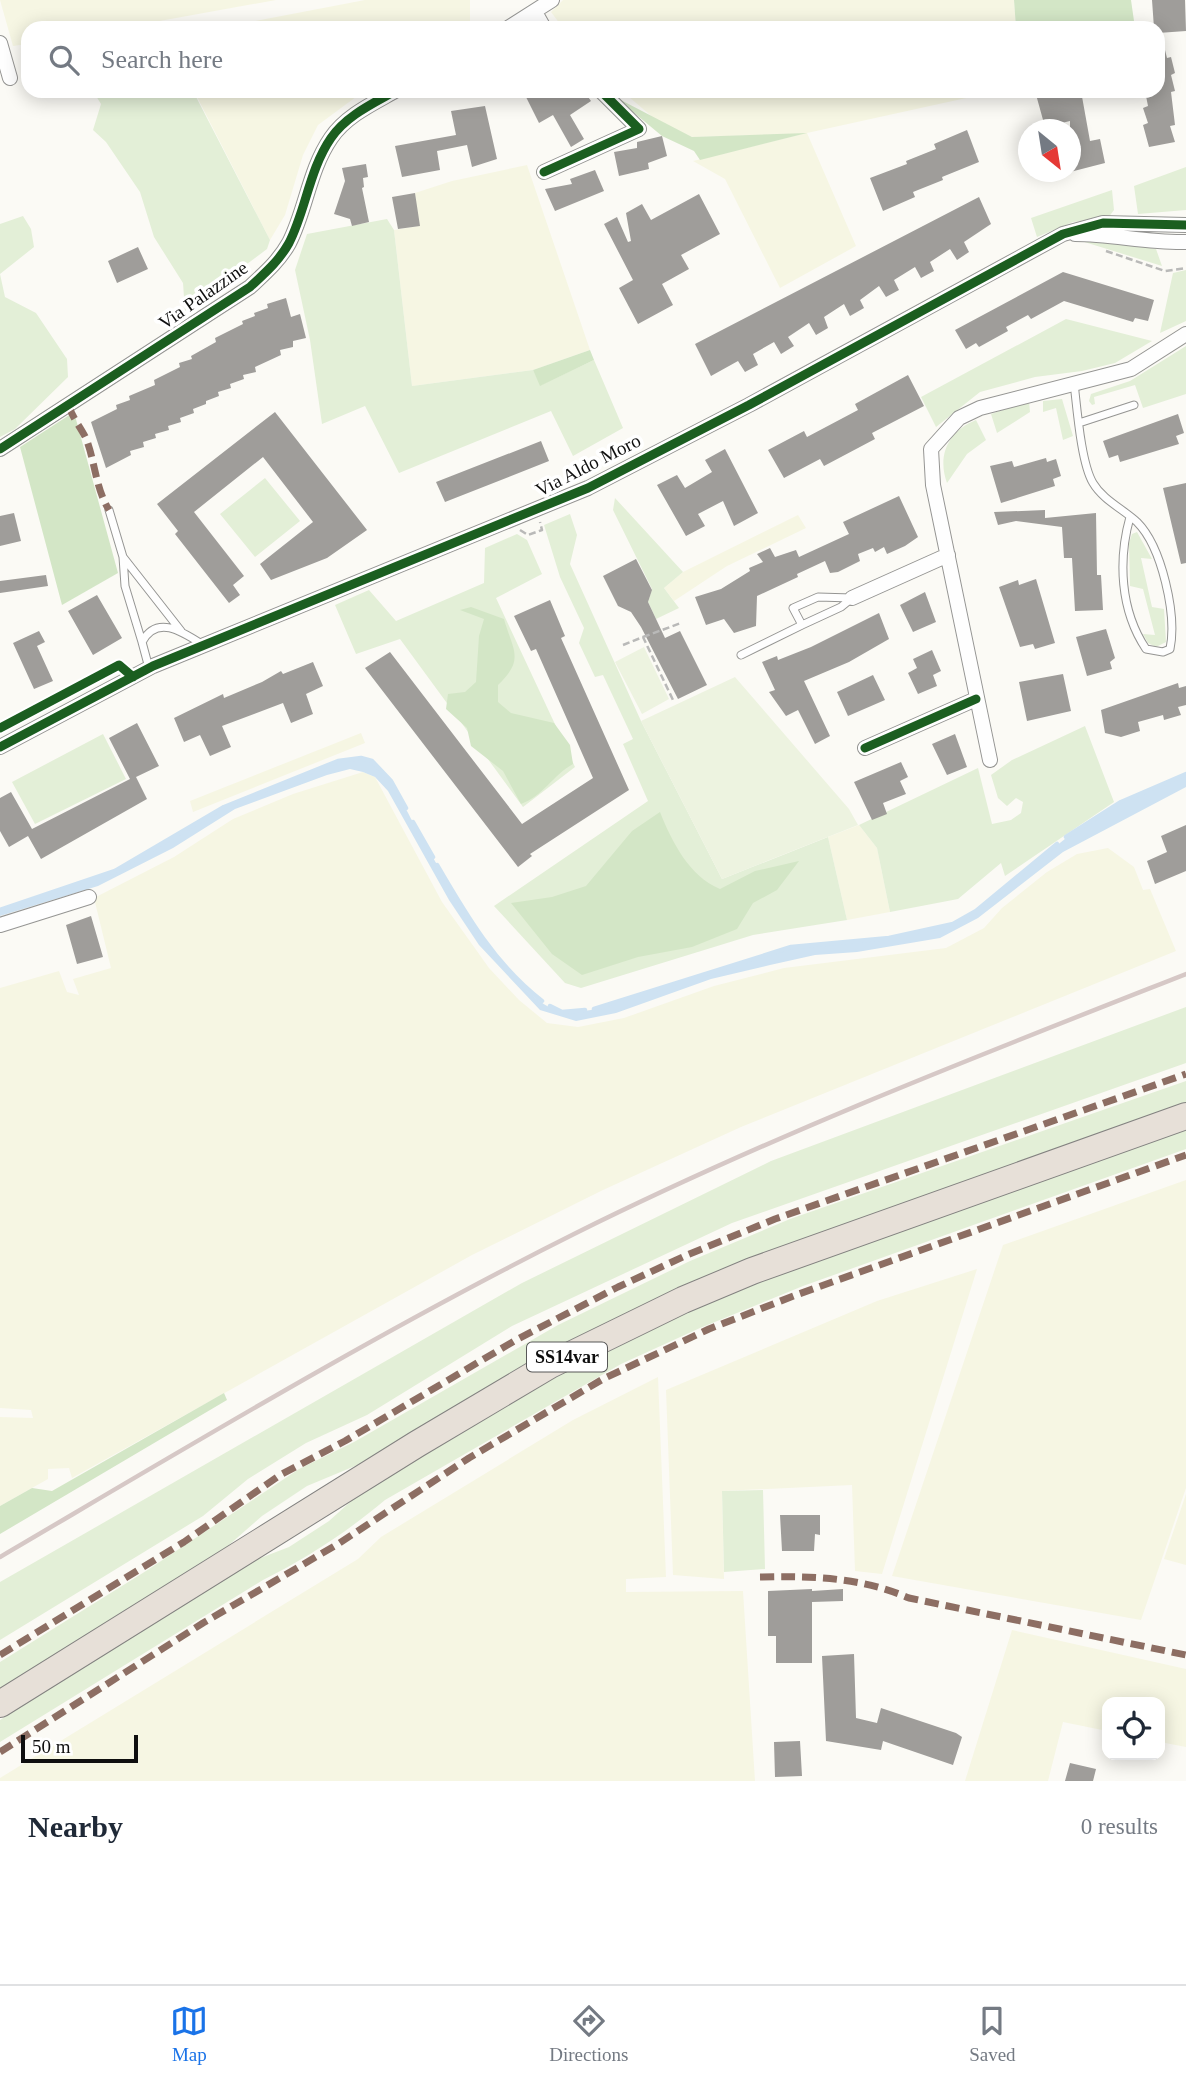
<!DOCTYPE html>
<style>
:root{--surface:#fff;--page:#f6f6f7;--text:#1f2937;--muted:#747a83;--line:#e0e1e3;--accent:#1a73e8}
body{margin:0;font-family:"Times New Roman",serif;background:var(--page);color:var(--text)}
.controls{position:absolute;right:21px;bottom:21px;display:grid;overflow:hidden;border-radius:14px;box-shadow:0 4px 18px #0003}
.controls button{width:63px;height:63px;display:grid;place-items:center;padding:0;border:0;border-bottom:2px solid var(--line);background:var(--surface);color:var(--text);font:35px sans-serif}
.compass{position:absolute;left:1018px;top:119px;width:63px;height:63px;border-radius:50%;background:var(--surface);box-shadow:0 4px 18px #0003;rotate:150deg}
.scale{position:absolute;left:21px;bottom:18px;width:117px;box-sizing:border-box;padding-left:7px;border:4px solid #0f0f0f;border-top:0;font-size:19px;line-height:24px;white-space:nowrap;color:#0f0f0f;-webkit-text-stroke:5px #fff;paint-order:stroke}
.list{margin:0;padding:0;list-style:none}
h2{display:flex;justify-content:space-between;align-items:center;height:91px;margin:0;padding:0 28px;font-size:30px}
h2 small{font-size:23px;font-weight:400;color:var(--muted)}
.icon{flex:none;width:38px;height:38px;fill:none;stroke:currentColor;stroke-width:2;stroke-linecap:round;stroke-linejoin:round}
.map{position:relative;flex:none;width:1186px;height:1781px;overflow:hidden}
.search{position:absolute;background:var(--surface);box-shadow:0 4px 18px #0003;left:21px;right:21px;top:21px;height:77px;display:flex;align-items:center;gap:18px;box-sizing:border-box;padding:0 24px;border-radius:21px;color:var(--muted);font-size:26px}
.sheet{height:203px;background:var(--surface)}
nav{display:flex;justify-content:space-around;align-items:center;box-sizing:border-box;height:98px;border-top:2px solid var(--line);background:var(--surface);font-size:19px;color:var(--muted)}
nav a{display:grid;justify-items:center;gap:4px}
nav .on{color:var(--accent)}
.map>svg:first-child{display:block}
.farmland{fill:#f6f6e3}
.green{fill:#e3efd7}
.forest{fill:#d3e6c6}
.pitch{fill:#edf3e0}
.water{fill:#cee2f2}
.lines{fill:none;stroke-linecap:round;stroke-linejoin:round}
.stream{stroke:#cee2f2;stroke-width:4.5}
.building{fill:#9f9d9a}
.lane-casing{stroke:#959593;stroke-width:9}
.street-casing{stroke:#959593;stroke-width:16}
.highway-casing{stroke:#838280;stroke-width:28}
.path{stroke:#b9b9b8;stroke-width:2.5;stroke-dasharray:7 3.5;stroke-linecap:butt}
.lane{stroke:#fefefe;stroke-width:7}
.street{stroke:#fefefe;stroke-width:14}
.highway{stroke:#e7e0d8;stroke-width:26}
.rail{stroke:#d6c8c6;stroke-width:4.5}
.quiet{stroke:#8d6e63;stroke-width:7;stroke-dasharray:14 7;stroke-linecap:butt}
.cycleway-casing{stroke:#fff;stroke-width:13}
.cycleway{stroke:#1b5e20;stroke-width:9}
.labels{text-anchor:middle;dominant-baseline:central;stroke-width:7;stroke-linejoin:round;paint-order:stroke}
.shield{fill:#fff;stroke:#575757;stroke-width:2}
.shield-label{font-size:18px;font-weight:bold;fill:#0f0f0f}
.street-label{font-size:19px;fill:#0f0f0f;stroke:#fff}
</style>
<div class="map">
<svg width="1186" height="1781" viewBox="0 0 1186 1781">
<rect width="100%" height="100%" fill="#fbfaf5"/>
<path class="farmland" d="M0,0H276L121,28H28V44L13,46Z
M365,0H470V28H218Z
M563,0H1014L1016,28H563L551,12Z
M194,91H364L318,125L303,155L285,215L270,240Z
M622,91H998L807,133L856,246L780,288L725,179L693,161L802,134L692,137L656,120Z
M527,165L590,350L533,370L412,386L394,230L419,226L415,193L452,181Z
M798,515L806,528L727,566L674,601L664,588L683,572Z
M361,733L365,743L193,812L190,801Z
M363,772L375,777L442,902L489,968L519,1000L547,1023L578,1027L624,1018L714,986L784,968L946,948L984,928L1002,908L1047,872L1077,854L1108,848L1134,867L1143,890L1150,889L1176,951L741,1127L603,1190L472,1255L72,1478L69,1468L48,1469V1479L0,1506V1417L33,1418L31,1410L0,1408V988L59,971L67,992L79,995L73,979L111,968L94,898L174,857L233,819L293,794Z
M859,825L877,848L890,912L847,920L828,837Z
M1186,1180V1488L1141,1620L892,1576L1003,1245Z
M977,1269L882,1574L855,1571L852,1485L722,1491L724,1579L673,1575L666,1390L877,1301Z
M658,1377L666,1577L626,1579V1592L743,1591L755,1781H0V1778L358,1559L381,1537L573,1420Z
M1186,1494V1565L1164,1559Z
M1012,1630L1186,1669V1747L1160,1742V1702H1107V1731L1063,1722L1048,1781H965Z"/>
<path class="green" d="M93,91H193L270,240L267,249L185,311L183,283L154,237L140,192L106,142L93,130L101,104Z
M1186,167V210L1138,214L1134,186Z
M1112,190L1114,210L1108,218L1073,222L1037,237L1031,218Z
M23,216L31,229L34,247L0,274L5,297L36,313L67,359L68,377L15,429L0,437V224Z
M387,219L394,230L412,386L533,370L541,385L594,360L623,428L573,456L551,411L399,473L365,406L322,424L310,340L295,270L307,234Z
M1078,240H1108L1156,249L1162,266Z
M1186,270V321L1160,333L1173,273Z
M1066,319L1152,341L1115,363L1082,371L1035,377L980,392L936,427L921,397Z
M1186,346V394L1143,408L1135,385L1094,397L1095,404L1092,405L1089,401L1091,394L1130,381Z
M1062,399L1073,436L1063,440L1056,408L1043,412V401Z
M1029,401L1030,412L997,433L991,414Z
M976,420L986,440L967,454L947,483C937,456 948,431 976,420Z
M265,478L300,521L255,557L220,514Z
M615,498L683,572L664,588L679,608L656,619L648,602L652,589L613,510Z
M570,514L577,535L570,564L641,721L722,879L828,837L847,920L753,935L581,988L565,983L494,906L648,801L623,744L633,739L603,675L595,677L579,643L584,628L560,577L544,525Z
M1137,532L1152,559L1141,558L1152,607L1164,609L1166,642L1156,647L1148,643L1143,634L1155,635L1143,589L1130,586L1129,543L1132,534Z
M517,534L527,540L542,574L496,598L575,767L523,807L400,639L356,654L335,605L369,590L396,621L484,583L485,548Z
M1085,726L1114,802L1005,876L1001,863L958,899L890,912L877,848L859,825L978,768L992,824L1011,820L1021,813L1023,802L1016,798L1007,806L998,798L991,775L1012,760Z
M103,734L126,779L35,824L12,782Z
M1186,1007V1063L732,1223L512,1326L367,1415L306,1443L248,1479L203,1516L0,1640V1582L522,1283L771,1161Z
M1186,1081V1106L777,1251L379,1456L307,1486L262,1516L213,1559L0,1691V1662L146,1571L299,1469L354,1442L558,1325L690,1261L790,1219Z
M1186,1127V1149L803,1286L700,1328L621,1364L385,1500C347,1532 307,1558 263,1580L0,1742V1720L245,1564L289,1547L329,1521L359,1494L551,1379L703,1305L814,1260Z
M763,1490L765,1569L724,1572L722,1491Z"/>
<path class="forest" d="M1014,0H1131L1135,28H1016Z
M615,97L692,137L807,133L700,160L694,151L662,136Z
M590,350L594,360L540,386L533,370Z
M74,412L118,573L62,605L20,447Z
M471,607L504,619C513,651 525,659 498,685V702L511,713L554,723L570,745L573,764C553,775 543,796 521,804L503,771L471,746L467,728L446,709L448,694L465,692L476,682L479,636L484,619L460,610Z
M660,812C672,842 689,876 720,889L755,871L799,861L777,890L753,903L737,929L692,947L638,957L582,975L552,954L511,903L552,897L586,886L632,831Z
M224,1393L227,1400L0,1534V1506L32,1488L52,1491Z"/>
<path class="pitch" d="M644,647L669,699L642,714L615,662Z
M735,677L849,809L858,825L722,879L641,721Z"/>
<path class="water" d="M361,758C388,766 400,799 413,822C438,866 511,1005 564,1012C572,1013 582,1011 591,1010L791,947L889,938L953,924L976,911L1076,830L1121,802L1186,774V787L1063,852L978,918L940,938L857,952L815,955L770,965L711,979L616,1013L576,1021L540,1010L479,945L449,900L388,791L375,777L363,772L350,769L327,775L235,809L173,848L98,886L0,916V910L115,871L224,807L338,761Z"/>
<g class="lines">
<path class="stream" d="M413,822L433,857
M1066,837L1121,802L1186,774
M437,865C466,915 496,966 542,1001
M0,910L115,871L224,807L338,761L361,758L372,761L391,781L406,808
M550,1006L562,1012L585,1010
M594,1009L791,947L889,938L953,924L976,911L1057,844"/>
</g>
<path class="building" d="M1152,0H1185L1186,31L1158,33V28H1154Z
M1158,42H1163L1167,58L1171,57L1175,73L1171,75L1175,91L1171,92L1175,125L1170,126L1175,142L1149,147L1143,125L1148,123L1143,108L1148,106L1145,91H1158Z
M523,91H584L591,101L570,115L584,139L571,147L553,115L539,123Z
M1035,91H1081L1090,141L1100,139L1105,163L1070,172V121L1045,127Z
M485,106L497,159L472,167L467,145L437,151L440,170L402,177L395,146L456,135L451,111Z
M967,130L979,162L942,177L943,180L913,192L915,197L883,211L870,178L907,164L906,161L936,149L934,144Z
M662,136L667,156L648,163L649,169L619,176L614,152L637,148V142Z
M366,164L368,177L363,178L364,187L362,188L369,222L352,226L350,219L334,214L345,181L342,168Z
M595,170L604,191L555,211L545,189L572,184L570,179Z
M415,193L420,226L398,229L392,197Z
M699,194L720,234L681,255L689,269L662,284L673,305L638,324L619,288L633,280L604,224L617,217L628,242L631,241L626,213L642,204L651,220Z
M979,197L991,224L964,242L969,252L957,260L950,249L930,262L934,271L921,278L915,267L894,280L899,290L886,297L879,286L860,300L864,308L850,316L844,304L824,317L828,328L816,335L809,323L788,337L794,346L781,354L774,342L753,354L758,365L745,372L738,361L711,376L695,344Z
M138,247L148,269L117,283L108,261Z
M1063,272L1154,300L1148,321L1135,318L1133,322L1064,301L1031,319L1028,315L1006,327L1008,331L979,347L976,343L966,349L955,330Z
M286,298L291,317L300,314L306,338L293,341V347L280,350L281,355L255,367L256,372L243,375L244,379L230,384L231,388L218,392L219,396L206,401V404L193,409L194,413L180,418L181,422L168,426L169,430L155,434L156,438L143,442L144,447L130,451L131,455L106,468L91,422L117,409L116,405L130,400L129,396L155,385L154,380L180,367L179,363L192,359L191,356L216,342L215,338L243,324L242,321L255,316L254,313L268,308L267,304Z
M908,375L924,406L872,433L875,439L824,466L820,459L784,478L768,450L804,431L807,437L858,410L855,404Z
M275,412L367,530L327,558L271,580L260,564L313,522L263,457L194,512L244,576L233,585L240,595L229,603L175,534L178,531L157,504Z
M1178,414L1184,433L1176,436L1179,444L1120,462L1118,455L1109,458L1103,441Z
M541,441L549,461L445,502L436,482Z
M725,449L758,513L734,526L723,501L698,514L705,526L686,536L657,485L677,475L685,488L712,472L705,460Z
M1046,458L1047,462L1056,459L1061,476L1053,479L1055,486L1001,503L990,466L1012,461L1014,467Z
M1186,483V563L1181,564L1163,488Z
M899,496L918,537L905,546L887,554L884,547L875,552L873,548L858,554L860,561L838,572L830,573L825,561L797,574L798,577L757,596L756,626L734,633L724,619L706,625L695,597L721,589L750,571L749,568L763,562L757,554L770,548L775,557L796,550L799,557L849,534L843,522Z
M1045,510V518L1096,513L1097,575H1101L1103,610L1075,611L1072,558H1064L1062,527L1016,521L998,525L994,512Z
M14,513L21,541L0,546V516Z
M636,559L652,590L648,602L665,638L680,631L707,685L678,699L641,627L631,612L618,606L603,576Z
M46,575L48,586L0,593V581Z
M1036,579L1055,643L1035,649L1033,644L1020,647L999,587L1018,580L1019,585Z
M925,592L936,622L913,632L900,605Z
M97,595L122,638L93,655L68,611Z
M550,600L565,636L561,638L629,790L530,854L532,856L518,867L365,668L390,652L522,824L593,778L536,649L531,651L514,616Z
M879,613L889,639L849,662L804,681L830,736L815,744L798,710L786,716L769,692L775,690L762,662L777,656L778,660L811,647Z
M1106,629L1115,658L1110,662L1112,669L1087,676L1076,637Z
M39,631L45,642L37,646L53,681L34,689L13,643Z
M932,650L941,671L933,675L937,686L918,694L908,673L917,668L913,659Z
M313,662L323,686L306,694L313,714L291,723L283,703L222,726L231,747L210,756L200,735L184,742L174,718L223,694L224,698L262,682L281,671L283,674Z
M1063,674L1071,711L1027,721L1019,682Z
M873,675L885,700L848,716L837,692Z
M1178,683L1179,688L1186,686V705L1178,707L1181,715L1164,720L1163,715L1138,722L1140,731L1121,737L1105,733L1101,710Z
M137,723L159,766L136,777L147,799L41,859L28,836L9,847L0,831V798L11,792L32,829L130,779L109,738Z
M955,734L967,767L947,775L932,744Z
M901,762L908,777L900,781L906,794L883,803L887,814L872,820L854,782Z
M1186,825V871L1155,884L1147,861L1167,852L1161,836Z
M91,916L103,957L77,964L66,925Z
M780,1515H820V1535L815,1534L814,1551H782Z
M812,1589V1591L843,1589V1601L812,1602V1663H776V1636H768V1591Z
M854,1654L856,1718L877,1723L881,1708L956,1733L962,1737L953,1765L883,1741L881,1750L826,1741L822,1656Z
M800,1741L802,1776L775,1777L774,1742Z
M1070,1763L1096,1769L1093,1781H1065Z"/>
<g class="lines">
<defs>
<path id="lane" d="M1074,383C1077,408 1081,463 1093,483C1103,500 1123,509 1137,522C1162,547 1177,615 1170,649L1163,652L1146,649C1120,610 1118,560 1130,517
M1079,423L1134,405
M109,510L123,557
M818,597L852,598L841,607L802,625L793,608Z
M142,642L125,586L123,557L181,631
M741,655L802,625
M149,668L142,642C157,614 183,632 203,645"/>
<path id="street" d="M535,12L544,28
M508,28L552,0
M0,43L10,78
M544,172L639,129L601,91
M1075,234C1112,234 1148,243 1186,242
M0,449L250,287C265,273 279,261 289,243C306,210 309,170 331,138C346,116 372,104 395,91
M852,598L948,555
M0,747L153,666L588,488L749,405L1063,234L1103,223L1186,225
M865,748L976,699
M990,760L933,485L931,449L959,418L980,408L1131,369L1186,334
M0,925L89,897"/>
<path id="highway" d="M0,1704L417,1444L550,1365L683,1300L752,1271L1186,1116"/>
</defs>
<use href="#lane" class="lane-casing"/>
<use href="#street" class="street-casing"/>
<use href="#highway" class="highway-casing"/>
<path class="path" d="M1106,251L1165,271L1186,268
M520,530L528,535L542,530L540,522
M643,637L681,623
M623,645L643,637L673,700"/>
<use href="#lane" class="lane"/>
<use href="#street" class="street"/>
<use href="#highway" class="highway"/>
<path class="rail" d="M0,1557C189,1446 378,1332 574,1234C773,1135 980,1055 1186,974"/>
<path class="quiet" d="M69,406C73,420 82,428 87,441C95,463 96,489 109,510
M760,1577C813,1576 860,1577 909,1598L1186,1655
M0,1655L184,1542L280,1475L345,1441L516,1340L618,1287L687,1255L775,1219L1186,1074
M0,1752L203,1623L338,1544L469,1458L603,1379L709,1329L796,1295L1186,1155"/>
<defs>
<path id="cycleway" d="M544,172L639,129L601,91
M0,449L250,287C265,273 279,261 289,243C306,210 309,170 331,138C346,116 372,104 395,91
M0,728L119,665L133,677
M0,747L153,666L588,488L749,405L1063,234L1103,223L1186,225
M865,748L976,699"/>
</defs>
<use href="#cycleway" class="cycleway-casing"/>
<use href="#cycleway" class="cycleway"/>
</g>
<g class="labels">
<rect class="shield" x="527" y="1342.5" width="80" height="29" rx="5"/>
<g class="shield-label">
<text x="567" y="1357">SS14var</text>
</g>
<g class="street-label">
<text transform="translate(203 295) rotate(-35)">Via Palazzine</text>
<text transform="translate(588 465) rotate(-27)">Via Aldo Moro</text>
</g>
</g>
</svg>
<div class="controls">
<button><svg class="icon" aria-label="locate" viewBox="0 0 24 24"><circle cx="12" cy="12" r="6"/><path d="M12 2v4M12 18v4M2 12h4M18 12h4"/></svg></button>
</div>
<svg class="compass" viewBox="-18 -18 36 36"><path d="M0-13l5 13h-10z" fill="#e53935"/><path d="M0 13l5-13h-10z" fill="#747a83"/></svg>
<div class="scale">50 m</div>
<div class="search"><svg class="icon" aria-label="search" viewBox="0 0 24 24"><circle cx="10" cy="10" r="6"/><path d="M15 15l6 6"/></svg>Search here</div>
</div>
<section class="sheet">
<h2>Nearby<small>0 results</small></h2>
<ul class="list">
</ul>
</section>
<nav>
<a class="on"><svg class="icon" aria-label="map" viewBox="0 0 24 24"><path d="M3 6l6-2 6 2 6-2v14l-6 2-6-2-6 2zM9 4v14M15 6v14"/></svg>Map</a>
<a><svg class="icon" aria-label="directions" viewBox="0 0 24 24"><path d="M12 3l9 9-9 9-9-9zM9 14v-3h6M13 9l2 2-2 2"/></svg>Directions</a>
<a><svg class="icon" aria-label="saved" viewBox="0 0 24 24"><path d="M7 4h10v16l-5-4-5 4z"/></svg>Saved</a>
</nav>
